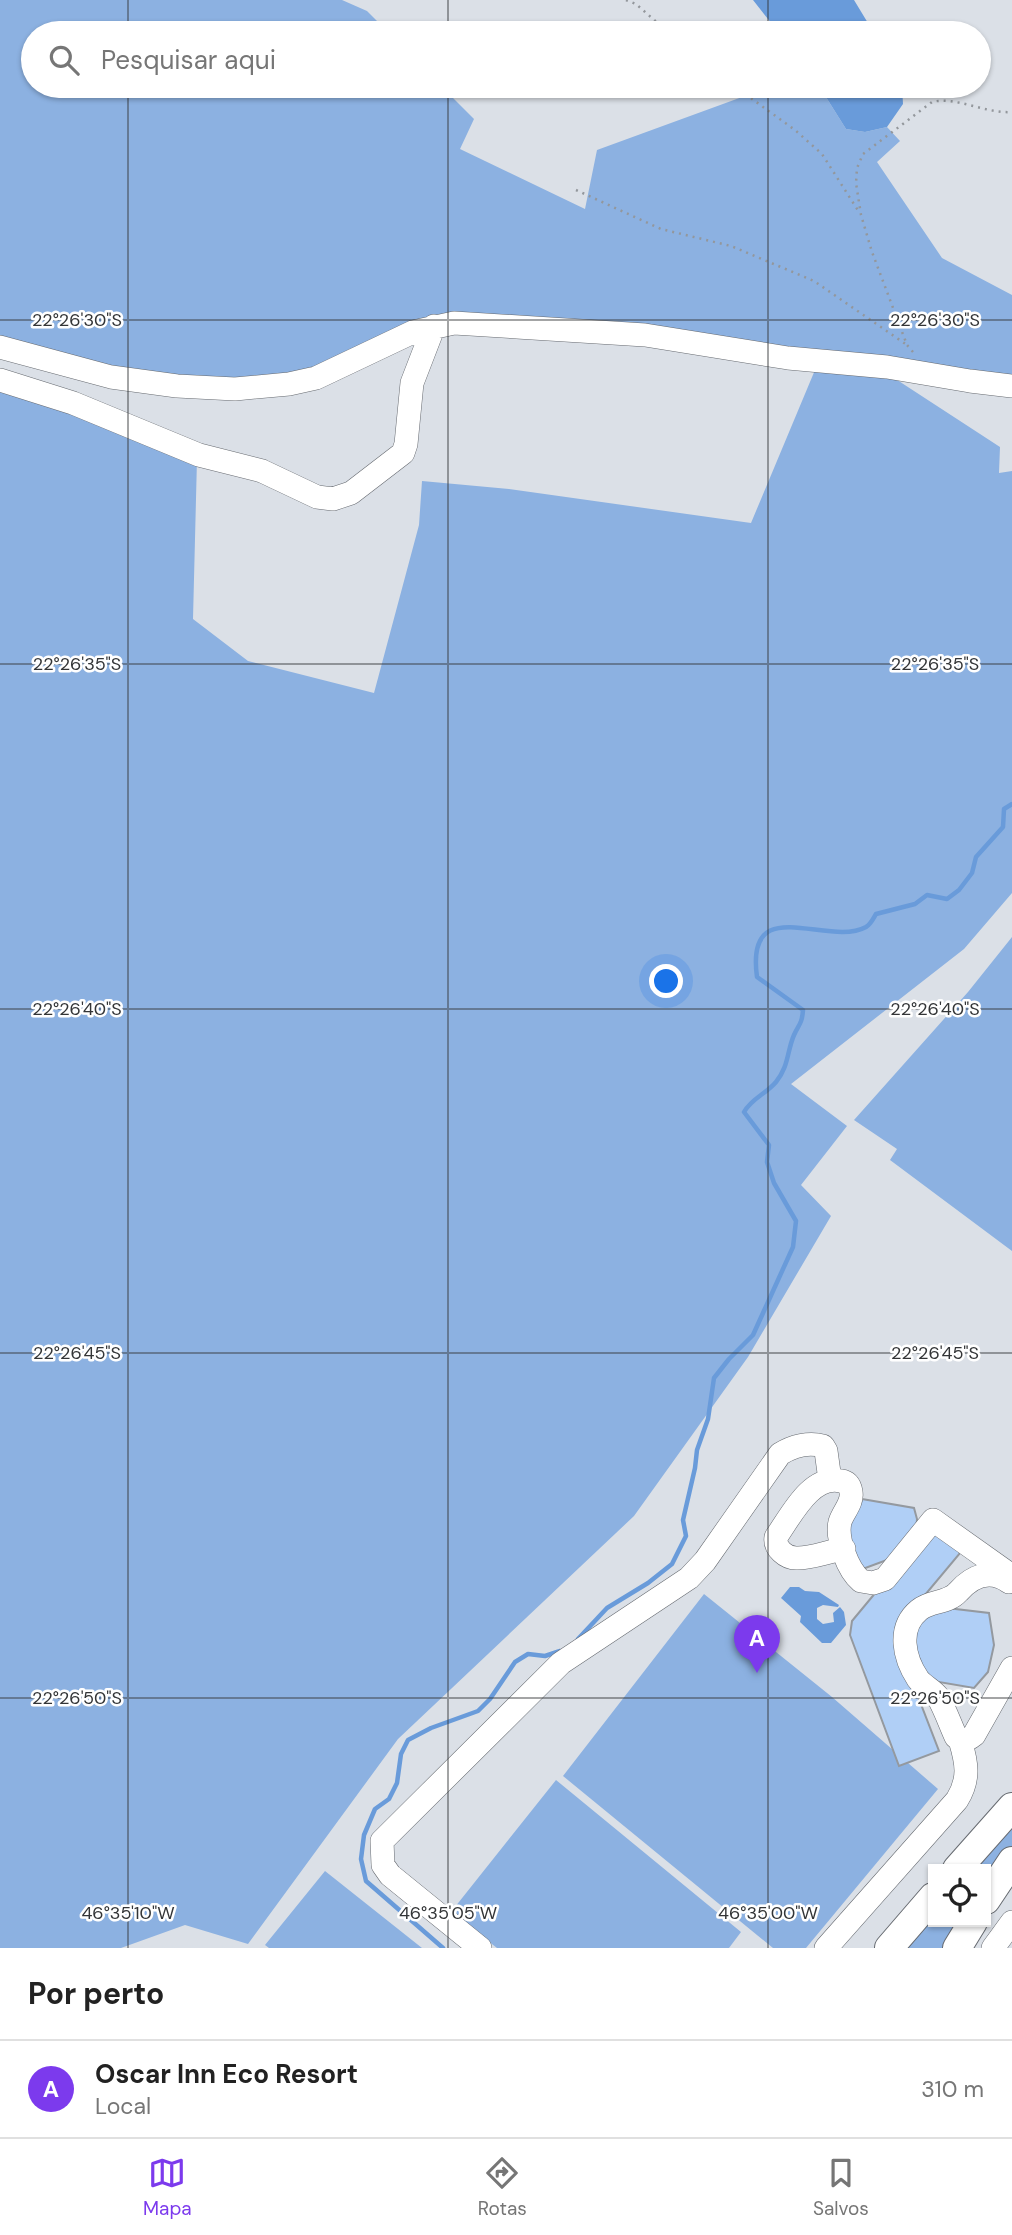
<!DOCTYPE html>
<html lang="pt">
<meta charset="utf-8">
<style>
:root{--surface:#fff;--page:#f2f2f2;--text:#222;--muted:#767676;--line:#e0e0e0;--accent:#7c3aed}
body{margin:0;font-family:"DM Sans",sans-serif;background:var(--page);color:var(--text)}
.controls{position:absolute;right:21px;bottom:21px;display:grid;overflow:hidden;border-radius:0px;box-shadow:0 2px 5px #0004}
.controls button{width:63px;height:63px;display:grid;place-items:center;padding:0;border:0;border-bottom:2px solid var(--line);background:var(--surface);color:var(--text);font:35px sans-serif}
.you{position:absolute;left:667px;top:982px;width:24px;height:24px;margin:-18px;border:5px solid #fff;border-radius:50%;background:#1a73e8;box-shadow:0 0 0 10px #1a73e833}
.badge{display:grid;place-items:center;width:46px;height:46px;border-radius:50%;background:var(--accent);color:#fff;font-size:23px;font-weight:700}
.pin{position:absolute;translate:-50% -58px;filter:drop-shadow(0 2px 4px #0008)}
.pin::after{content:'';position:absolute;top:37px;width:24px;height:21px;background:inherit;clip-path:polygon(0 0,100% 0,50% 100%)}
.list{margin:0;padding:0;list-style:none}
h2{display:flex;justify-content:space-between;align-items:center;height:91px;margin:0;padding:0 28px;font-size:30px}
h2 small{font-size:23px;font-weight:400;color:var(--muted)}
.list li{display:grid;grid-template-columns:46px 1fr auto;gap:21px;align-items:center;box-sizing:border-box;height:98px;padding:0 28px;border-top:2px solid var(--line)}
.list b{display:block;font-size:26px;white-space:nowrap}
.list p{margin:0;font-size:23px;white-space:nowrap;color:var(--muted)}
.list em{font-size:23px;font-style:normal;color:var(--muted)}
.icon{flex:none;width:38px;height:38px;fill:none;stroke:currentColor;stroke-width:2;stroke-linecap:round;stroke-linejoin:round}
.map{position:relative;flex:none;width:1012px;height:1948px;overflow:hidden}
.search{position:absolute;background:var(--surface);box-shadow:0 2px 5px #0004;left:21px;right:21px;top:21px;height:77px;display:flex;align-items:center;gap:18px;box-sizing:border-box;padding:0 24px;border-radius:38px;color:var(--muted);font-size:26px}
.sheet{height:189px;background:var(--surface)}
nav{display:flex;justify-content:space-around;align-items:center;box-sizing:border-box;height:98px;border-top:2px solid var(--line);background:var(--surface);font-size:19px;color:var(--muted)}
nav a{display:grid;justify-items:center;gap:4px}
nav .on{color:var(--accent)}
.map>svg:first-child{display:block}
.green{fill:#8cb1e1}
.water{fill:#699bda}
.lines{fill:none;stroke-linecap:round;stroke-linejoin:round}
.stream{stroke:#699bda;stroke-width:4.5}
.building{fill:#b0cff6;stroke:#94999f;stroke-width:2}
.minor-casing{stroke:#666a70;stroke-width:24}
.major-casing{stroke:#666a70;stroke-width:30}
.path{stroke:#93979c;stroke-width:2.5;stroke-dasharray:2 5;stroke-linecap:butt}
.minor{stroke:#fff;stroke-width:23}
.major{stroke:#fff;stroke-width:28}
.ticks{fill:none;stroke:#333537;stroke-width:2;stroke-opacity:0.45}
.ticks-label{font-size:18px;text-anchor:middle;fill:#333537;stroke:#fff;stroke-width:5;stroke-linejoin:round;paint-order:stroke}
</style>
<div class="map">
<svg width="1012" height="1948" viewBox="0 0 1012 1948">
<rect width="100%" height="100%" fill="#dbe0e7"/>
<path class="green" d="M0,0H342L367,11L389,33H33V86H441L474,119L460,149L585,209L597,150L772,86H819L846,129L865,132L887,127L900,141L877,162L942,258L1012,295V376L441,317L325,366L293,375L238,380L136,371L0,339Z
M815,370L891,376L1000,447L999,473L1012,471V893L964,949L791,1084L847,1126L801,1185L831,1216L748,1357L634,1516L398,1739L248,1944L185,1925L121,1948H0V389L197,459L193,619L248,661L374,693L419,525L422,481L509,489L751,523Z
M1012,937V1251L890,1160L897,1149L854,1120L968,992Z
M704,1594L832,1697L938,1789L806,1948H773L563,1776Z
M556,1780L741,1932L729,1948H497L451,1912Z
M1012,1823V1846L986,1884V1869H972Z
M325,1871L422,1948H269L265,1945Z
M933,1914V1922H961L944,1948H905Z"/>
<path class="water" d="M753,0H854L874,33H779Z
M819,86H902L903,104L887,127L865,132L846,129Z
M790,1587H799L805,1591L819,1592L839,1605L838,1607L823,1605L817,1608V1619L823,1624L834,1622L833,1613L840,1607L844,1612L846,1625L831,1643H822L800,1622L801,1616L781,1598Z"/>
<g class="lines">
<path class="stream" d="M578,1639L607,1608L648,1583L672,1564L686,1536L683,1520L695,1468L697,1450L708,1419L714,1378L729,1359L753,1335L793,1247L796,1221L774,1183L767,1162L769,1145L744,1112C752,1098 766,1094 776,1082C789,1066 787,1051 794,1035C799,1024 802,1024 803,1010L757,977C745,890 828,948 866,927C871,924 873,919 876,914L915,904L927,895L947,899L959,890L972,873L976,857L1003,827L1004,809L1012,804
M443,1948L366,1881L361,1859L364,1835L375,1809L389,1799L397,1783L401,1754L408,1740L431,1728L478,1711L490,1699L515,1662L528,1654L545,1656L560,1651"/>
</g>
<path class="building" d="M862,1499L914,1508L917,1519L915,1546L903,1554L860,1570L844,1521L850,1507Z
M940,1515L971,1540L899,1626L897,1642L939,1751L899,1766L850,1635L852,1621Z
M930,1606L989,1613L994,1645L988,1672L974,1688L921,1679L911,1628Z"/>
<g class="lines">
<defs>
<path id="minor" d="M0,347L111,377L177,386L235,389L289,384L316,378L413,332L454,323L645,335L788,358L887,367L970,381L1012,386
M0,380L73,403L199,455L262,471L317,497L333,499L351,493L403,453L406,444L412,383L434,326
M844,1549C829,1551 812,1558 798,1558C786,1559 774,1548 776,1537C791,1516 811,1474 841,1481C848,1482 850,1486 851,1492C853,1503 843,1512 840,1522C836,1539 848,1570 861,1581L873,1583L885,1579L933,1520L1012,1576
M1009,1582C990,1568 972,1576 958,1592C947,1604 931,1600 919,1610C897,1628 904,1658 918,1679C923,1686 933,1690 938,1697C945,1709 950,1724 956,1737C963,1742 968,1740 974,1735L1012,1668
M480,1948L390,1875L383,1865L382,1841L561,1663L689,1578L705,1561L780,1454C793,1446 809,1442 823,1446L826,1451L830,1480
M826,1948L957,1800C970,1779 967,1763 960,1740
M993,1948L1012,1922"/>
<path id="major" d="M957,1869L1012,1807
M986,1900L1012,1861
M889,1948L933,1897
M957,1948L973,1922"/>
</defs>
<use href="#minor" class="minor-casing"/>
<use href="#major" class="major-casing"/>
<path class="path" d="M626,0L636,4L669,33
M734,86L795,130L822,154L859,212
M576,190L661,229L731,246L814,281L907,345
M913,352L907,345L872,252L861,215L856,183L857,168L863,154L932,102C956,96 986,114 1012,112"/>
<use href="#minor" class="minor"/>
<use href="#major" class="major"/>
</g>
<path class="ticks" d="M128,0V33M448,0V33M768,0V33M128,86V1948M448,86V1948M768,86V1948M0,320H1012M0,664H1012M0,1009H1012M0,1353H1012M0,1698H1012"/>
<g class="ticks-label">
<text x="77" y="326">22°26'30"S</text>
<text x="935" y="326">22°26'30"S</text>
<text x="77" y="670">22°26'35"S</text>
<text x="935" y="670">22°26'35"S</text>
<text x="77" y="1015">22°26'40"S</text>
<text x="935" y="1015">22°26'40"S</text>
<text x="77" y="1359">22°26'45"S</text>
<text x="935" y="1359">22°26'45"S</text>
<text x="77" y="1704">22°26'50"S</text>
<text x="935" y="1704">22°26'50"S</text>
<text x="128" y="1919">46°35'10"W</text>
<text x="448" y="1919">46°35'05"W</text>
<text x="768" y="1919">46°35'00"W</text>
</g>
</svg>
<div class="controls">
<button><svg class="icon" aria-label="locate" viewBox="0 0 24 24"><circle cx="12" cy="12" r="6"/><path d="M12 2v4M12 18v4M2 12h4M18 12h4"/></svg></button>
</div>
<div class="you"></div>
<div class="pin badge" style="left:757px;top:1673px">A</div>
<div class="search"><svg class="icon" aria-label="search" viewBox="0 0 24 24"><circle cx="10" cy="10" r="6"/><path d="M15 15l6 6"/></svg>Pesquisar aqui</div>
</div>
<section class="sheet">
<h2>Por perto<small></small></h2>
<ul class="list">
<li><span class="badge">A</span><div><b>Oscar Inn Eco Resort</b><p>Local</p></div><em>310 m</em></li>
</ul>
</section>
<nav>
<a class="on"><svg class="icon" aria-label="map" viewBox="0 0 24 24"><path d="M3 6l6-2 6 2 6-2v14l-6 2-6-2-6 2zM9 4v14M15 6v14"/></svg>Mapa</a>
<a><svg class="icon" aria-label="directions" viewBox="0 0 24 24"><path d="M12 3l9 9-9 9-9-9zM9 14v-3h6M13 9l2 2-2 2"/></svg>Rotas</a>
<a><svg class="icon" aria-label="saved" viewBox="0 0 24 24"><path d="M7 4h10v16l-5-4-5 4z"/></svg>Salvos</a>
</nav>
